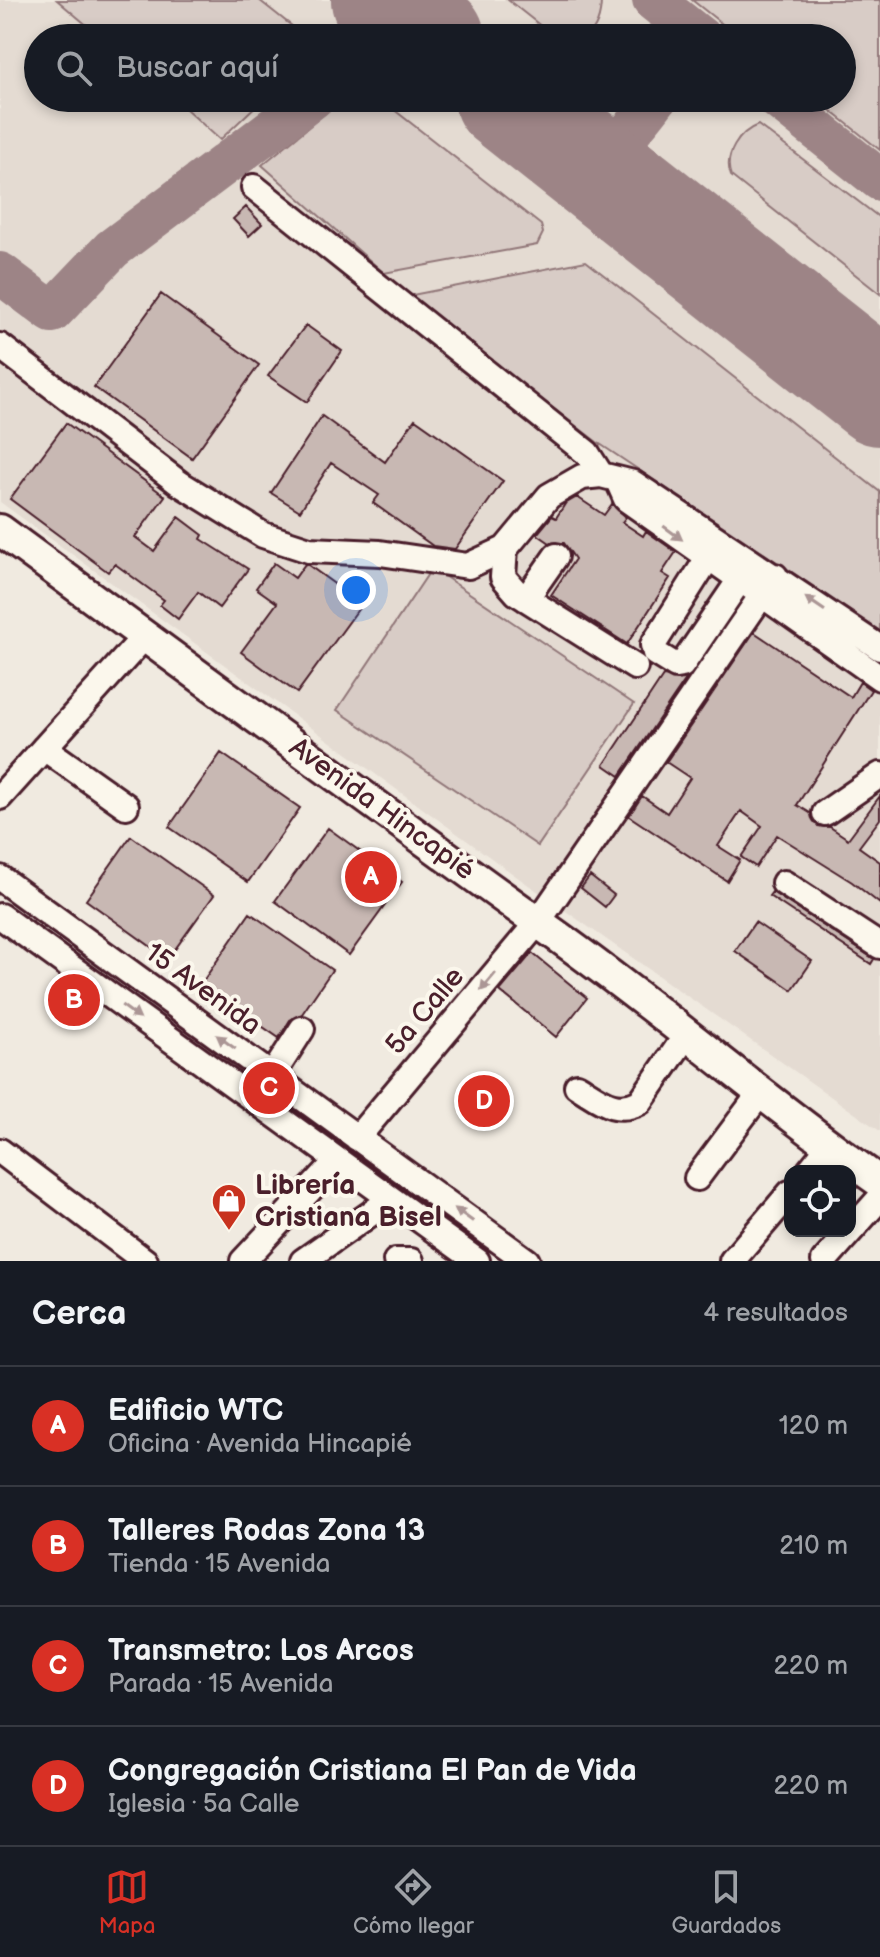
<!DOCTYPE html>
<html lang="es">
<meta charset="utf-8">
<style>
:root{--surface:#171b24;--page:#20242c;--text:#f1f3f6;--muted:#9ea1a6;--line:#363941;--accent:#d93025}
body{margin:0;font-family:"Balsamiq Sans",sans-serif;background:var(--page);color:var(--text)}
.controls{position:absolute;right:24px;bottom:24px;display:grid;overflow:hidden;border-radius:16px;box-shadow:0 4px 12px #0003}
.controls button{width:72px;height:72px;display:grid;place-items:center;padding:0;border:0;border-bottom:2px solid var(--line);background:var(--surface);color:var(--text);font:40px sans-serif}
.you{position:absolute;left:356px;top:590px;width:28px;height:28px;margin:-20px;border:6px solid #fff;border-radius:50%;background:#1a73e8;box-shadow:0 0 0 12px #1a73e833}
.badge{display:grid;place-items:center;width:52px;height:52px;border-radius:50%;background:var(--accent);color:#fff;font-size:26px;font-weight:700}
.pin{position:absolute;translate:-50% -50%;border:4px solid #fff;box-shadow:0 2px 8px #0006}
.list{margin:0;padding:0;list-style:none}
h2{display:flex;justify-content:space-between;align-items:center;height:104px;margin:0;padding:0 32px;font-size:34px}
h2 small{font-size:26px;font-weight:400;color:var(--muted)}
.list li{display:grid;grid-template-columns:52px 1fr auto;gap:24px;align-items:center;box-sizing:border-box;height:120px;padding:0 32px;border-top:2px solid var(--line)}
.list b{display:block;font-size:30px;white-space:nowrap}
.list p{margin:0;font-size:26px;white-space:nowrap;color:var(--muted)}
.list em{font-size:26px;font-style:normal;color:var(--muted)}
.icon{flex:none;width:44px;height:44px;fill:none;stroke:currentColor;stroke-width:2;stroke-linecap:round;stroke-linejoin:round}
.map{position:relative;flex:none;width:880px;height:1261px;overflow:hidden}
.search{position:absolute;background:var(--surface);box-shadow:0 4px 12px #0003;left:24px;right:24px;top:24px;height:88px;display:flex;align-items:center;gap:20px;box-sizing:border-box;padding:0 28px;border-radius:44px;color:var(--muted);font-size:30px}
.sheet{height:584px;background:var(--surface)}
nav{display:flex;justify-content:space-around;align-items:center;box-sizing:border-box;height:112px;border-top:2px solid var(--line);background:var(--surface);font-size:22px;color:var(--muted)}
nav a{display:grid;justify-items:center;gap:4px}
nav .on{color:var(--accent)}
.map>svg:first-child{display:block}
.built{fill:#e4dbd2;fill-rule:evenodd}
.green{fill:#d8ccc6;stroke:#917678;stroke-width:2}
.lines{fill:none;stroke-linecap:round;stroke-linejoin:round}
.taxiway{stroke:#9d8486;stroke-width:42}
.runway{stroke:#9d8486;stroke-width:106}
.building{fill:#c8b8b3;stroke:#4a1f2b;stroke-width:2}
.minor-casing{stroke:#4a1f2b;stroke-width:30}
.major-casing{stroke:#4a1f2b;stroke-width:36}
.minor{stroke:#fbf7ec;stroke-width:24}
.major{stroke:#fbf7ec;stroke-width:30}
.oneway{fill:#ab9695}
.labels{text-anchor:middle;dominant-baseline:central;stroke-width:8;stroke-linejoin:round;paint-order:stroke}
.street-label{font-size:28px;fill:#4a1f2b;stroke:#fbf7ec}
.poi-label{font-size:28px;font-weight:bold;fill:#4a1f2b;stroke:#fbf7ec;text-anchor:start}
</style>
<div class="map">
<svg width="880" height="1261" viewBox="0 0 880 1261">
<rect width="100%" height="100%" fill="#f0eae0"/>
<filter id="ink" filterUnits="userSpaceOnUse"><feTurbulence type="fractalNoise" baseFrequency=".0125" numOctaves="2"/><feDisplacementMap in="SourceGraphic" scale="16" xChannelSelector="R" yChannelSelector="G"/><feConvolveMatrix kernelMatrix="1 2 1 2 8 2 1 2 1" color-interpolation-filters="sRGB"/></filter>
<g filter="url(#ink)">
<path class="built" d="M0,0H880V1131L520,879L0,502ZM38,38H842V98H38Z"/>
<path class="green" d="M57,0H259L307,38H102Z
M508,0H601C601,14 597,29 586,38H556Z
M692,0H880V150L815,98H842V38H740Z
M174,98H264L220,140Z
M344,98H379L541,225L543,233L537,245L384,273L262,165Z
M758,125L880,218V294L731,176C723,156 739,132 758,125Z
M586,261L880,492V631L597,442L407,296Z
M432,568L634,704L538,846L337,710Z"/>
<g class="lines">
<path class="taxiway" d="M374,0L388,4
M653,0L701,38
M392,38L412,23
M777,98L880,180
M581,156C617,152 636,126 657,98
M616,184L617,160L631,130
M0,273L52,312L112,249L313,98"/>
<path class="runway" d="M384,0L432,38
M507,98L880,393"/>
</g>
<path class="building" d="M246,207L262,224L249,236L233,219Z
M161,294L259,365L192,458L94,387Z
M306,325L342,351L307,402L268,376Z
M322,416L385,462L415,419L503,481L455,549L433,546L373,503L379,495L331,463L300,511L271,493Z
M66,423L165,496L135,537L154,551L179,517L203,535L201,539L248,569L219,608L198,592L178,619L160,605L164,600L115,564L108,572L10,499Z
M577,497L604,515L612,504L626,517L622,522L643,536L646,531L676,552L662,573L670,578L627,644L551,595L575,559L564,543H550L537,534L552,516L556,518L565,504Z
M274,563L295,578L305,564L308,565L362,604L297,693L241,652L277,603L256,588Z
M754,632L851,697L860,682L871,690L797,805L810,813L818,826L830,827L848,839L880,796V819L859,847L880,862V904L852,882L777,835L756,867L741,857L762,826L741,811L718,846L740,860L727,881L629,816L642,796L667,813L690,778L666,762Z
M663,676L686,679L620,776L604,765Z
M221,753L300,808L248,882L169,827Z
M328,828L402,882L349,955L275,901Z
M131,836L214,895L168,959L86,900Z
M590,876L614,895L605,907L581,888Z
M772,892L874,959L871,964L769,896Z
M250,913L332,970L302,1014L290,1020L279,1038L201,984Z
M755,922L812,961L792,990L735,951Z
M532,953L587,998L556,1037L500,991Z"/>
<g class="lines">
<defs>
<path id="minor" d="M254,187L587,453L601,475
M0,346L179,483L263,535L309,550L380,553L468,566L505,549L549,496L582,477L601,475L633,483L880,648
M618,481L626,499L880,678
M505,549L503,577L517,593L635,667
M708,558L653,645L655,653L676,666L682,665L739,581
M526,599L556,556
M44,748L126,806
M0,797L145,636
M825,813L880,775
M0,878L527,1261
M784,883L880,946
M0,916L477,1261
M272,1076L302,1029
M577,1086C599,1099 615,1115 640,1102L687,1034
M357,1138L538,922L775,576
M0,1151L145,1261
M809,1171L829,1146
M697,1178L762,1091
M243,1261L336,1162
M303,1261L390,1200
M396,1261H411
M732,1261L790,1193
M824,1261L880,1198"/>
<path id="major" d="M0,530C184,665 367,800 553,933C664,1012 768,1103 880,1182"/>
</defs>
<use href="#minor" class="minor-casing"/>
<use href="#major" class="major-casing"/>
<use href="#minor" class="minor"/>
<use href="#major" class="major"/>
</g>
<defs><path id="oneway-solid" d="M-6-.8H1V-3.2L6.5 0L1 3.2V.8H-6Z" transform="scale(2)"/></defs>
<g class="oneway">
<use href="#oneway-solid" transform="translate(673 533) rotate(36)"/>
<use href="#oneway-solid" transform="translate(815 604) rotate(-146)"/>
<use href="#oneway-solid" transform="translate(488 982) rotate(130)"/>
<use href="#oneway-solid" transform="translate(131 1012) rotate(36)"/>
<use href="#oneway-solid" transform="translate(226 1042) rotate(-144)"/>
<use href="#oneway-solid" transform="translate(464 1215) rotate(-144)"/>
</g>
</g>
<defs>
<symbol id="shop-pin" viewBox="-11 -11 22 30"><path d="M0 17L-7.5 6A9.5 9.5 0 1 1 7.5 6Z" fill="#c8321e" stroke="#fbf7ec"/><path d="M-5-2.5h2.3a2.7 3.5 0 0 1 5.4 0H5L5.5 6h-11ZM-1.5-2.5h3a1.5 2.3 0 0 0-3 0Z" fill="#fff"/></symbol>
</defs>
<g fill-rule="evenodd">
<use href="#shop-pin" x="209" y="1181" width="40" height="54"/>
</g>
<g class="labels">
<g class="street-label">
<text transform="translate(382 809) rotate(36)">Avenida Hincapié</text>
<text transform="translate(203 989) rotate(36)">15 Avenida</text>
<text transform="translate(425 1011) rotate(-50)">5a Calle</text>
</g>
<g class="poi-label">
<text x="255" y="1185">Librería<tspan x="255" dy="32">Cristiana Bisel</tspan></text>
</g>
</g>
</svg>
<div class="controls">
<button><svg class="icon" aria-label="locate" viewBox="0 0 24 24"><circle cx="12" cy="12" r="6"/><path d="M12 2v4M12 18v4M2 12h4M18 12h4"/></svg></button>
</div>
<div class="you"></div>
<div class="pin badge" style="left:371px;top:877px">A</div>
<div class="pin badge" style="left:74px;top:1000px">B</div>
<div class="pin badge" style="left:269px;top:1088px">C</div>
<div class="pin badge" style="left:484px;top:1101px">D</div>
<div class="search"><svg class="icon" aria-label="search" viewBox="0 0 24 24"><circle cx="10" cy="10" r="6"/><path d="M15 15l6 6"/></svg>Buscar aquí</div>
</div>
<section class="sheet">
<h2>Cerca<small>4 resultados</small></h2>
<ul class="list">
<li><span class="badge">A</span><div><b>Edificio WTC</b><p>Oficina · Avenida Hincapié</p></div><em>120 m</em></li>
<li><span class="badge">B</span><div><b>Talleres Rodas Zona 13</b><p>Tienda · 15 Avenida</p></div><em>210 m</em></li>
<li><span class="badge">C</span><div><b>Transmetro: Los Arcos</b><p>Parada · 15 Avenida</p></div><em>220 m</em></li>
<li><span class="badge">D</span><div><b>Congregación Cristiana El Pan de Vida</b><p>Iglesia · 5a Calle</p></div><em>220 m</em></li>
</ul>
</section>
<nav>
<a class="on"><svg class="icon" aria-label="map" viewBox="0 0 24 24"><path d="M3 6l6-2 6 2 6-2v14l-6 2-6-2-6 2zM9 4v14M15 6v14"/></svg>Mapa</a>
<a><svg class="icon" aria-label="directions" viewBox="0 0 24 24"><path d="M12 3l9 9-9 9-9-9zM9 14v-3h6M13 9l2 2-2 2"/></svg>Cómo llegar</a>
<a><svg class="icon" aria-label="saved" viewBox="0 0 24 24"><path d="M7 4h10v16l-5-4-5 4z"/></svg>Guardados</a>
</nav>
